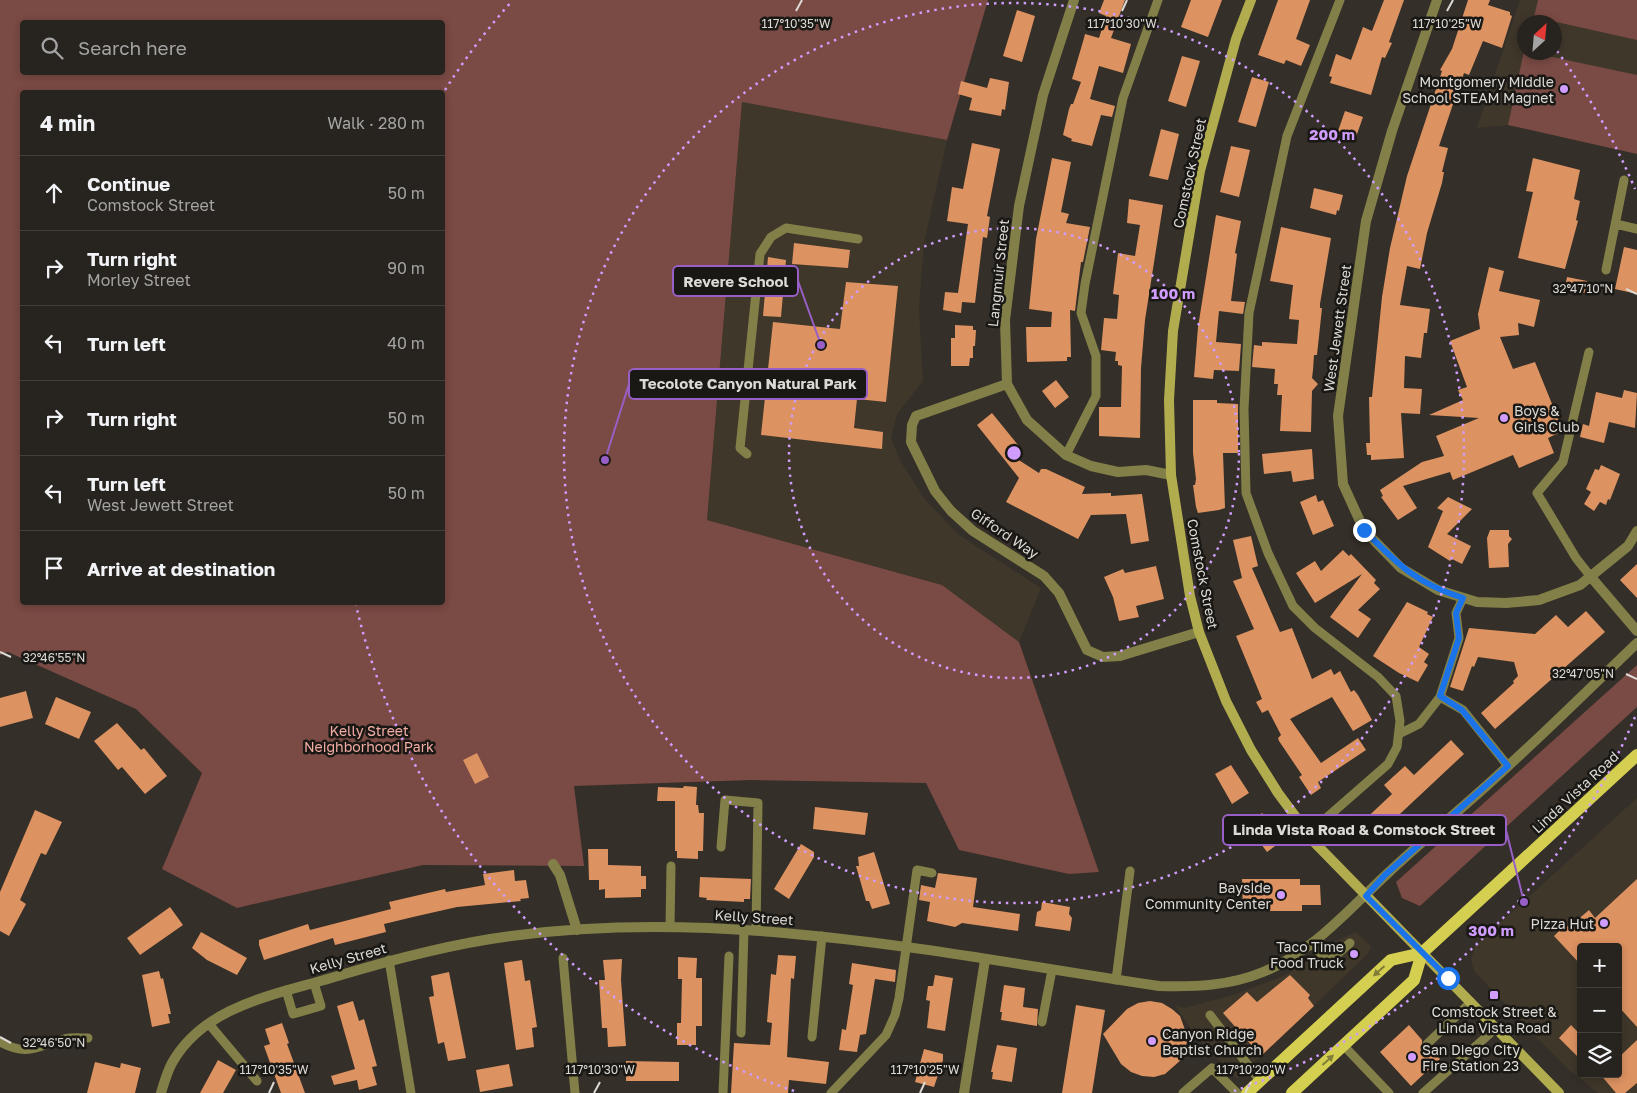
<!DOCTYPE html>
<meta charset="utf-8">
<style>
:root{--surface:#27231e;--page:#332f2b;--text:#f1f3f6;--muted:#a4a4a4;--line:#43403c}
body{margin:0;font-family:"Golos Text",sans-serif;background:var(--page);color:var(--text)}
.controls{position:absolute;right:15px;bottom:15px;display:grid;overflow:hidden;border-radius:5px;box-shadow:0 2px 8px #0003}
.controls button{width:45px;height:45px;display:grid;place-items:center;padding:0;border:0;border-bottom:1px solid var(--line);background:var(--surface);color:var(--text);font:25px sans-serif}
.compass{position:absolute;left:1517px;top:15px;width:45px;height:45px;border-radius:50%;background:var(--surface);box-shadow:0 2px 8px #0003;rotate:26deg}
.stop{position:absolute;width:15px;height:15px;margin:-11px;border:4px solid #1a73e8;border-radius:50%;background:#fff}
.stop.end{background:#1a73e8;border-color:#fff;box-shadow:0 1px 5px #0008}
.list{margin:0;padding:0;list-style:none}
h2{display:flex;justify-content:space-between;align-items:center;height:65px;margin:0;padding:0 20px;font-size:21px}
h2 small{font-size:16px;font-weight:400;color:var(--muted)}
.list li{display:grid;grid-template-columns:32px 1fr auto;gap:15px;align-items:center;box-sizing:border-box;height:75px;padding:0 20px;border-top:1px solid var(--line)}
.list b{display:block;font-size:19px;white-space:nowrap}
.list p{margin:0;font-size:16px;white-space:nowrap;color:var(--muted)}
.list em{font-size:16px;font-style:normal;color:var(--muted)}
.icon{flex:none;width:28px;height:28px;fill:none;stroke:currentColor;stroke-width:2;stroke-linecap:round;stroke-linejoin:round}
.map{position:relative;flex:none;width:1637px;height:1093px;overflow:hidden}
.search{position:absolute;background:var(--surface);box-shadow:0 2px 8px #0003;left:20px;top:20px;width:425px;height:55px;display:flex;align-items:center;gap:12px;box-sizing:border-box;padding:0 18px;border-radius:5px;color:var(--muted);font-size:19px}
.panel{position:absolute;background:var(--surface);box-shadow:0 2px 8px #0003;left:20px;top:90px;width:425px;height:515px;border-radius:5px}
.map>svg:first-child{display:block}
.built{fill:#3f372a;fill-rule:evenodd}
.green{fill:#7a4a44;fill-rule:evenodd}
.building{fill:#dd9261}
.lines{fill:none;stroke-linecap:round;stroke-linejoin:round}
.lane{stroke:#828048;stroke-width:9}
.street{stroke:#828048;stroke-width:10}
.secondary{stroke:#b1ad4f;stroke-width:10}
.primary{stroke:#d5cf51;stroke-width:12}
.oneway{fill:#817d36}
.route{stroke:#1a73e8;stroke-width:6}
.ticks{fill:none;stroke:#dddad5;stroke-width:2}
.ring{fill:none;stroke:#d09dff;stroke-width:2.5;stroke-dasharray:2.5 5}
.poi-dot{fill:#d09dff;stroke:#1a1815;stroke-width:2}
.labels{text-anchor:middle;dominant-baseline:central;stroke-width:5;stroke-linejoin:round;paint-order:stroke}
.poi-label{font-size:14px;fill:#dddad5;stroke:#1a1815;text-anchor:end}
.street-label{font-size:14px;fill:#dddad5;stroke:#1a1815}
.park-label{font-size:14px;fill:#f2aca3;stroke:#1a1815}
.ticks-label{font-size:12px;text-anchor:middle;fill:#dddad5;stroke:#1a1815;stroke-width:5;stroke-linejoin:round;paint-order:stroke}
.centre{fill:#d09dff;stroke:#1a1815;stroke-width:2.5}
.ring-label{font-size:15px;text-anchor:middle;font-weight:bold;fill:#d09dff;stroke:#1a1815;stroke-width:5;stroke-linejoin:round;paint-order:stroke}
.leader{fill:none;stroke:#9860c6;stroke-width:2}
.callout-dot{fill:#9860c6;stroke:#1a1815;stroke-width:2}
.callout{fill:#1a1815;stroke:#9860c6;stroke-width:2}
.callout-label{font-size:15px;text-anchor:middle;font-weight:bold;fill:#dddad5}
</style>
<div class="map">
<svg width="1637" height="1093" viewBox="0 0 1637 1093">
<rect width="100%" height="100%" fill="#342f28"/>
<path class="built" d="M1520,0H1637V154L1508,125L1477,128ZM1524,22H1554V52H1524Z
M742,102L947,140L924,243L919,309L923,381L897,414L891,438L901,462L924,498L959,535L1041,588L1019,642L942,585L707,520Z
M1637,798V1093H1598L1568,1069L1536,1037L1474,971L1471,960L1475,946ZM1581,947H1618V1074H1581Z
M1356,932L1371,946L1368,954L1237,1079L1195,1035L1175,1005L1184,1008L1233,995L1286,975L1329,944Z"/>
<path class="green" d="M0,0H988L947,140L742,102L707,520L942,585L1019,642L1099,872L1069,874L959,850L926,783L751,780L574,786L584,866L423,865L237,908L162,869L202,773L136,709L8,652L0,655ZM22,22H442V72H22ZM22,92H442V602H22Z
M1538,0H1637V40L1534,17Z
M1524,51L1637,75V154L1508,125Z
M1637,665V707L1420,906L1402,898L1396,882Z"/>
<path class="building" d="M1104,0H1125L1111,38L1131,44L1123,73L1099,66L1090,99L1115,106L1112,117L1101,115L1092,146L1071,141L1072,139L1063,135L1069,109L1071,104H1073L1081,82L1072,79L1084,38L1085,34L1099,38L1106,16L1099,13Z
M1191,0H1222L1208,37L1181,27Z
M1278,0H1310L1296,39L1310,45L1301,66L1286,60L1284,64L1258,55Z
M1384,0H1404L1389,42L1392,43L1385,58L1382,57L1371,95L1330,83L1332,77L1329,76L1336,54L1351,60L1363,27L1372,31Z
M1468,0H1490L1488,5L1510,12V15L1512,16L1502,48L1483,41L1469,75L1464,73L1461,82L1458,81L1450,103L1453,104L1439,146L1448,148L1442,172H1444L1442,183L1427,233L1420,269L1407,266L1400,305L1430,309L1427,333H1424L1421,358L1405,356L1404,388L1422,389L1420,414L1401,413L1404,458L1371,460V455H1367L1366,443H1370L1369,397H1372L1382,297L1390,248L1407,176L1442,71L1440,70L1452,49Z
M1017,10L1035,16L1022,62L1003,56Z
M1182,56L1200,61L1186,107L1168,101Z
M1252,77L1269,82L1256,127L1238,122Z
M990,78L1009,82L1005,110L1002,109L1001,116L969,110L972,98L958,94L961,81L987,88Z
M1345,111L1363,117L1356,137L1338,131Z
M1161,129L1179,134L1168,180L1149,176Z
M972,143L1000,149L987,216L990,217L987,238L983,237L975,303L962,302L961,313L943,310L945,292L958,293L968,224L947,221L952,187L963,189Z
M1231,146L1250,150L1239,197L1220,192Z
M1052,158L1071,162L1061,212L1069,214L1066,223L1090,227L1083,262H1081L1075,311L1070,310L1071,357H1067V361L1027,362L1026,327H1051L1052,312L1029,309L1036,239Z
M1533,158L1580,170L1574,199L1580,201L1576,220L1578,221L1565,269L1518,258L1533,192L1526,191Z
M1314,188L1343,195L1339,211L1337,210L1336,215L1310,208Z
M1129,199L1163,205L1145,320L1141,368L1140,438L1099,436V407H1121L1122,366L1118,365V361H1115L1116,352L1101,350L1104,318L1117,319L1119,295L1113,294L1118,253L1135,256L1140,225L1127,223Z
M1216,215L1241,221L1235,253L1237,254L1231,301L1245,302L1243,314L1219,311L1216,342L1241,344L1239,371L1214,370L1213,379L1194,377L1198,327Z
M1281,227L1331,238L1320,304V308H1322L1317,355H1314L1313,370L1312,378L1318,384L1312,391L1311,432L1280,431L1282,395H1277L1278,384H1274L1275,369L1252,367L1254,345L1262,346V342L1297,344L1299,320L1289,319L1293,285L1270,281Z
M794,243L850,250L848,268L792,264Z
M1624,247L1637,250V294L1615,289Z
M768,257L786,260L781,317L763,316Z
M1489,267L1504,271L1499,291L1540,300L1534,327L1518,323L1519,335L1500,337L1513,369L1535,362L1563,431L1548,438L1554,453L1519,468L1513,455L1453,480L1450,472L1403,486L1417,508L1398,520L1381,497L1383,496L1380,490L1422,462L1444,456L1436,436L1479,418L1429,415L1463,400L1458,390L1467,387L1450,341L1480,329L1478,314Z
M1567,277L1587,281L1585,293L1565,288Z
M846,282L898,286L886,402L857,399L854,428L883,432L882,449L761,435L773,322L840,329Z
M955,325L973,326V330H976L975,346H973V358H970L969,366H951V338H955Z
M1056,380L1069,397L1055,408L1042,391Z
M1624,390L1637,393L1635,428L1609,422L1604,443L1580,437L1583,424L1589,426L1596,392L1622,398Z
M1193,400H1217V403L1238,404V453H1223L1225,508L1219,510L1198,513L1196,507L1193,485H1195L1196,479L1193,453Z
M992,413L1022,450L1014,457L1039,473L1041,469H1046L1085,487L1082,494L1111,493V496L1142,494L1149,541L1131,544L1126,514L1091,515L1078,539L1006,502L1019,478L977,425Z
M1312,449L1314,479L1293,482L1291,471L1264,474L1262,454Z
M1601,465L1620,474L1610,500L1608,499L1606,505L1600,502L1594,511L1584,504L1591,492L1586,489L1595,469L1599,470Z
M1316,495L1318,502L1323,500L1334,526L1313,535L1300,502Z
M1448,497L1472,509L1447,534L1471,546L1462,564L1452,559L1450,561L1428,547L1443,511L1437,508Z
M1490,530H1509V536L1512,539L1508,544L1509,567L1489,568L1487,538Z
M1251,536L1258,566L1252,568L1280,632L1292,628L1312,679L1331,669L1334,675L1340,671L1351,692L1354,690L1358,695L1372,720L1353,731L1332,697L1290,719L1321,763L1358,738L1366,750L1318,782L1321,788L1311,795L1299,777L1302,775L1279,741L1278,738L1281,735L1268,710L1262,713L1256,702L1262,699L1236,636L1254,629L1233,581L1242,578L1233,540Z
M1343,550L1349,556L1351,554L1376,580L1374,583L1380,589L1358,610L1371,619L1358,638L1330,617L1362,574L1315,603L1296,573L1315,561L1321,571Z
M1637,564V598L1620,580Z
M1156,566L1164,599L1136,606L1139,617L1119,621L1113,597L1104,577L1123,569L1125,573Z
M1407,602L1428,612L1427,614L1433,617L1419,647L1429,654L1424,662L1428,665L1418,682L1399,673L1373,656Z
M1586,611L1605,632L1495,729L1481,713L1514,683L1513,681L1518,676L1514,662L1478,657L1474,667L1472,666L1463,691L1450,687L1469,628L1535,634L1556,615L1568,627Z
M26,691L33,718L0,727V698Z
M56,697L91,712L79,739L45,724Z
M117,723L141,750L144,748L167,776L145,794L122,767L118,770L94,741Z
M1451,740L1464,754L1370,842L1357,827L1392,794L1384,785L1405,766L1414,775Z
M477,753L489,777L475,784L463,760Z
M1231,765L1249,793L1232,804L1215,774Z
M684,786L697,787L696,805H698L699,813H704L703,851H698V859L677,858V851H675V801H657L658,787L683,788Z
M815,807L868,813L865,835L813,829Z
M35,810L62,822L46,855L41,853L20,900L26,904L9,936L0,931V892Z
M1262,813L1272,823L1282,841L1267,852L1247,825Z
M801,844L814,852V857L789,899L774,889Z
M588,849H608V865L641,866V876H646V889H641V897L605,898V889L599,890V880H589Z
M874,852L890,904L872,909L869,901H866L856,866H859L858,857Z
M514,870L515,881L526,880L529,898L520,899L521,901L457,907L413,917L384,924L386,932L335,945L333,938L264,960L259,945V940L308,924L310,930L391,909L389,902L445,889L446,892L485,885L483,874Z
M938,873L977,878L973,907L1020,914L1018,931L962,923L955,927L927,921L930,902L919,900L921,885L935,888Z
M700,877L751,879L750,899H744V902L706,900L707,898L699,897Z
M1242,879H1300V885H1320L1321,905H1302V911H1243Z
M1637,879V1027L1618,1006V947H1581V965L1554,936L1565,925L1569,927L1589,910L1595,918Z
M1042,902L1070,907L1069,914L1072,918L1070,931L1035,926L1037,912L1041,910Z
M170,907L183,925L140,955L127,938Z
M201,932L247,958L237,975L207,960L192,948Z
M778,955L796,956L794,979L791,978L787,1057L829,1062L826,1084L789,1080L788,1093H731L734,1043L770,1045L772,1023L767,1022L771,974L776,975Z
M678,957L697,958L696,978H702V1026H696V1045H677V1023H681L682,979H678Z
M622,959L621,980L626,1046L608,1047L607,1028H602L599,980H605L603,960Z
M522,960L525,981L530,980L537,1027L532,1028L534,1047L516,1050L504,963Z
M852,963L896,970L895,982L875,979L866,1034L860,1035L857,1052L839,1050L842,1029L846,1030L853,985L849,984Z
M159,971L161,979L163,978L171,1014H168L170,1023L152,1027L142,975Z
M449,972L466,1058L448,1061L444,1042L438,1044L429,997L434,996L431,976Z
M935,975L953,978L945,1031L927,1028L930,1001L926,1000L928,986H933Z
M1290,975L1310,995L1308,998L1314,1006L1261,1056L1223,1013L1247,992L1257,1002Z
M1004,985L1025,988L1023,1007L1038,1009L1037,1026L1001,1020L1002,1012H1000Z
M353,1001L359,1021L364,1019L377,1066L372,1067L377,1085L359,1090L357,1080L334,1085L331,1076L355,1069L337,1006Z
M1150,1001L1162,1003L1172,1009L1180,1016L1188,1038L1182,1059L1165,1074L1154,1077L1142,1076L1131,1072L1121,1064L1103,1034L1127,1009L1138,1003Z
M1076,1005L1105,1010L1092,1093H1062Z
M282,1023L289,1043L287,1044L305,1093H281L264,1046L270,1044L265,1029Z
M1409,1025L1422,1040V1048L1426,1050L1431,1049L1440,1059L1411,1086L1380,1052Z
M1571,1025L1581,1035V1060L1559,1038Z
M1637,1040V1083L1625,1093H1616L1600,1074H1618V1058Z
M997,1045L1017,1048L1012,1082L992,1079L993,1072H991Z
M924,1049L943,1054V1060L934,1087L915,1082Z
M218,1060L236,1070L223,1093H200Z
M626,1061L679,1062V1081H626Z
M95,1062L120,1068L121,1063L141,1068L135,1093H87Z
M509,1064L513,1086L480,1092L476,1070Z"/>
<g class="lines">
<path class="lane" d="M1616,224L1637,229
M1606,270L1624,180
M1589,352L1563,462L1537,493L1576,558L1591,577
M747,454L740,448L760,254L771,237L786,228L858,239
M1066,455L1096,396V356L1081,313L1085,284L1123,98L1158,0
M1440,697L1463,710L1508,766
M1399,734L1419,724L1440,697L1459,638L1456,613L1463,598
M1308,834L1388,764L1397,747L1400,721L1396,696L1378,677L1315,628L1293,606L1268,553L1246,493L1244,409L1249,313L1287,136L1340,0
M721,847L725,800L758,803L756,930
M670,927L671,866
M1312,944L1328,962L1350,943
M563,958L575,1093
M389,960L411,1093
M1116,980L1130,871
M286,990L293,1014L321,1006L314,983
M1210,1015L1260,1081
M1042,1022L1052,970
M209,1024L257,1081
M741,1033L744,929
M812,1037L822,936
M0,1042C27,1057 38,1046 64,1039C72,1037 81,1038 88,1038
M1427,1044L1471,1002
M1344,1046L1389,1093
M723,1093L729,956
M831,1093L886,1035L895,1015L899,998L917,870L932,873
M1183,1093L1212,1068L1237,1093
M1423,1093L1495,1029"/>
<path class="street" d="M1074,0L1043,95L1019,206L1005,320L1007,384L1027,420L1066,455L1091,466L1118,472L1146,470L1171,475
M1437,0L1392,131L1366,221L1338,416L1343,484L1364,530L1401,568L1438,590L1477,602L1506,603L1539,600L1580,585L1628,546L1637,531
M1007,384L916,416L912,425L911,442L935,491L951,511L973,531L1044,576L1059,593L1087,650L1103,657L1120,656L1199,632
M1591,577L1637,631
M553,864L560,875L577,930
M161,1093C164,1083 167,1072 172,1063C204,1006 274,995 331,978C390,960 450,944 511,936C728,907 945,954 1159,986C1195,987 1229,986 1263,972C1313,952 1348,910 1387,874C1426,837 1469,803 1508,766C1552,726 1594,684 1637,643
M964,1093L985,960"/>
<path class="secondary" d="M1251,0L1236,39L1200,171L1173,331L1169,400L1171,475L1190,596L1199,632L1226,701L1251,750L1278,793L1315,843L1559,1093"/>
<path class="primary" d="M1247,1093L1391,960L1422,953
M1292,1093L1414,980L1422,953L1637,755"/>
</g>
<defs><path id="oneway-solid" d="M-6-.8H1V-3.2L6.5 0L1 3.2V.8H-6Z" transform="scale(1.25)"/></defs>
<g class="oneway">
<use href="#oneway-solid" transform="translate(1379 971) rotate(138)"/>
<use href="#oneway-solid" transform="translate(1328 1060) rotate(-42)"/>
</g>
<g class="lines">
<path class="route" d="M1364,530C1398,564 1415,583 1463,598L1456,613L1459,638L1440,696L1462,710L1508,766L1385,875L1366,896L1448,978"/>
</g>
<path class="ticks" d="M796,11L802,0M1122,11L1127,0M1447,11L1453,0M1626,289L1637,294M0,652L11,657M1626,674L1637,679M0,1037L11,1043M269,1093L274,1082M594,1093L600,1082M920,1093L925,1082M1245,1093L1251,1082"/>
<g class="ring">
<circle cx="1014" cy="453" r="225"/>
<circle cx="1014" cy="453" r="450"/>
<path d="M1635 717A675 675 0 0 1 1234 1091M794 1091A675 675 0 0 1 356 605M445 90A675 675 0 0 1 512 1M1557 51A675 675 0 0 1 1635 189"/>
</g>
<g class="poi-dot">
<circle cx="1564" cy="89" r="5"/>
<circle cx="1504" cy="418" r="5"/>
<circle cx="1281" cy="895" r="5"/>
<circle cx="1604" cy="923" r="5"/>
<circle cx="1354" cy="954" r="5"/>
<rect x="1489" y="990" width="10" height="10" rx="2.5"/>
<circle cx="1152" cy="1041" r="5"/>
<circle cx="1412" cy="1057" r="5"/>
</g>
<g class="labels">
<g class="poi-label">
<text x="1554" y="81">Montgomery Middle<tspan x="1554" dy="16">School STEAM Magnet</tspan></text>
<text x="1514" y="410" text-anchor="start">Boys &amp;<tspan x="1514" dy="16">Girls Club</tspan></text>
<text x="1271" y="887">Bayside<tspan x="1271" dy="16">Community Center</tspan></text>
<text x="1594" y="923">Pizza Hut</text>
<text x="1344" y="946">Taco Time<tspan x="1344" dy="16">Food Truck</tspan></text>
<text x="1494" y="1011" text-anchor="middle">Comstock Street &amp;<tspan x="1494" dy="16">Linda Vista Road</tspan></text>
<text x="1162" y="1033" text-anchor="start">Canyon Ridge<tspan x="1162" dy="16">Baptist Church</tspan></text>
<text x="1422" y="1049" text-anchor="start">San Diego City<tspan x="1422" dy="16">Fire Station 23</tspan></text>
</g>
<g class="street-label">
<text transform="translate(1189 173) rotate(-78)">Comstock Street</text>
<text transform="translate(998 273) rotate(-84)">Langmuir Street</text>
<text transform="translate(1337 328) rotate(-82)">West Jewett Street</text>
<text transform="translate(1005 533) rotate(34)">Gifford Way</text>
<text transform="translate(1203 574) rotate(79)">Comstock Street</text>
<text transform="translate(1575 792) rotate(-43)">Linda Vista Road</text>
<text transform="translate(754 917) rotate(4)">Kelly Street</text>
<text transform="translate(348 958) rotate(-16)">Kelly Street</text>
</g>
<g class="park-label">
<text x="369" y="730">Kelly Street<tspan x="369" dy="16">Neighborhood Park</tspan></text>
</g>
</g>
<g class="ticks-label">
<text x="796" y="28">117°10'35"W</text>
<text x="1122" y="28">117°10'30"W</text>
<text x="1447" y="28">117°10'25"W</text>
<text x="1583" y="293">32°47'10"N</text>
<text x="54" y="662">32°46'55"N</text>
<text x="1583" y="678">32°47'05"N</text>
<text x="54" y="1047">32°46'50"N</text>
<text x="274" y="1074">117°10'35"W</text>
<text x="600" y="1074">117°10'30"W</text>
<text x="925" y="1074">117°10'25"W</text>
<text x="1251" y="1074">117°10'20"W</text>
</g>
<circle cx="1014" cy="453" r="8" class="centre"/>
<g class="ring-label">
<text x="1332" y="140">200 m</text>
<text x="1173" y="299">100 m</text>
<text x="1491" y="936">300 m</text>
</g>
<path class="leader" d="M821 345L798 281M605 460L629 384M1524 902L1506 830"/>
<g class="callout-dot">
<circle cx="821" cy="345" r="5"/>
<circle cx="605" cy="460" r="5"/>
<circle cx="1524" cy="902" r="5"/>
</g>
<g class="callout">
<rect x="673" y="266" width="125" height="30" rx="5"/>
<rect x="629" y="369" width="238" height="30" rx="5"/>
<rect x="1223" y="815" width="283" height="30" rx="5"/>
</g>
<g class="callout-label">
<text x="736" y="287">Revere School</text>
<text x="748" y="389">Tecolote Canyon Natural Park</text>
<text x="1364" y="835">Linda Vista Road &amp; Comstock Street</text>
</g>
</svg>
<div class="controls">
<button>+</button>
<button>−</button>
<button><svg class="icon" aria-label="layers" viewBox="0 0 24 24"><path d="M12 4l9 5-9 5-9-5zM3 14l9 5 9-5"/></svg></button>
</div>
<svg class="compass" viewBox="-18 -18 36 36"><path d="M0-13l5 13h-10z" fill="#e53935"/><path d="M0 13l5-13h-10z" fill="#a4a4a4"/></svg>
<div class="stop" style="left:1448px;top:978px"></div>
<div class="stop end" style="left:1364px;top:530px"></div>
<div class="search"><svg class="icon" aria-label="search" viewBox="0 0 24 24"><circle cx="10" cy="10" r="6"/><path d="M15 15l6 6"/></svg>Search here</div>
<section class="panel">
<h2>4 min<small>Walk · 280 m</small></h2>
<ul class="list">
<li><svg class="icon" aria-label="ahead" viewBox="0 0 24 24"><path d="M12 20V5M6 11l6-6 6 6"/></svg><div><b>Continue</b><p>Comstock Street</p></div><em>50 m</em></li>
<li><svg class="icon" aria-label="right" viewBox="0 0 24 24"><path d="M7 20v-9h11M14 6l5 5-5 5"/></svg><div><b>Turn right</b><p>Morley Street</p></div><em>90 m</em></li>
<li><svg class="icon" aria-label="left" viewBox="0 0 24 24"><path d="M17 20v-9H6M10 6l-5 5 5 5"/></svg><div><b>Turn left</b></div><em>40 m</em></li>
<li><svg class="icon" aria-label="right" viewBox="0 0 24 24"><path d="M7 20v-9h11M14 6l5 5-5 5"/></svg><div><b>Turn right</b></div><em>50 m</em></li>
<li><svg class="icon" aria-label="left" viewBox="0 0 24 24"><path d="M17 20v-9H6M10 6l-5 5 5 5"/></svg><div><b>Turn left</b><p>West Jewett Street</p></div><em>50 m</em></li>
<li><svg class="icon" aria-label="arrive" viewBox="0 0 24 24"><path d="M6 21V4h12l-3 4 3 4H6"/></svg><div><b>Arrive at destination</b></div></li>
</ul>
</section>
</div>
